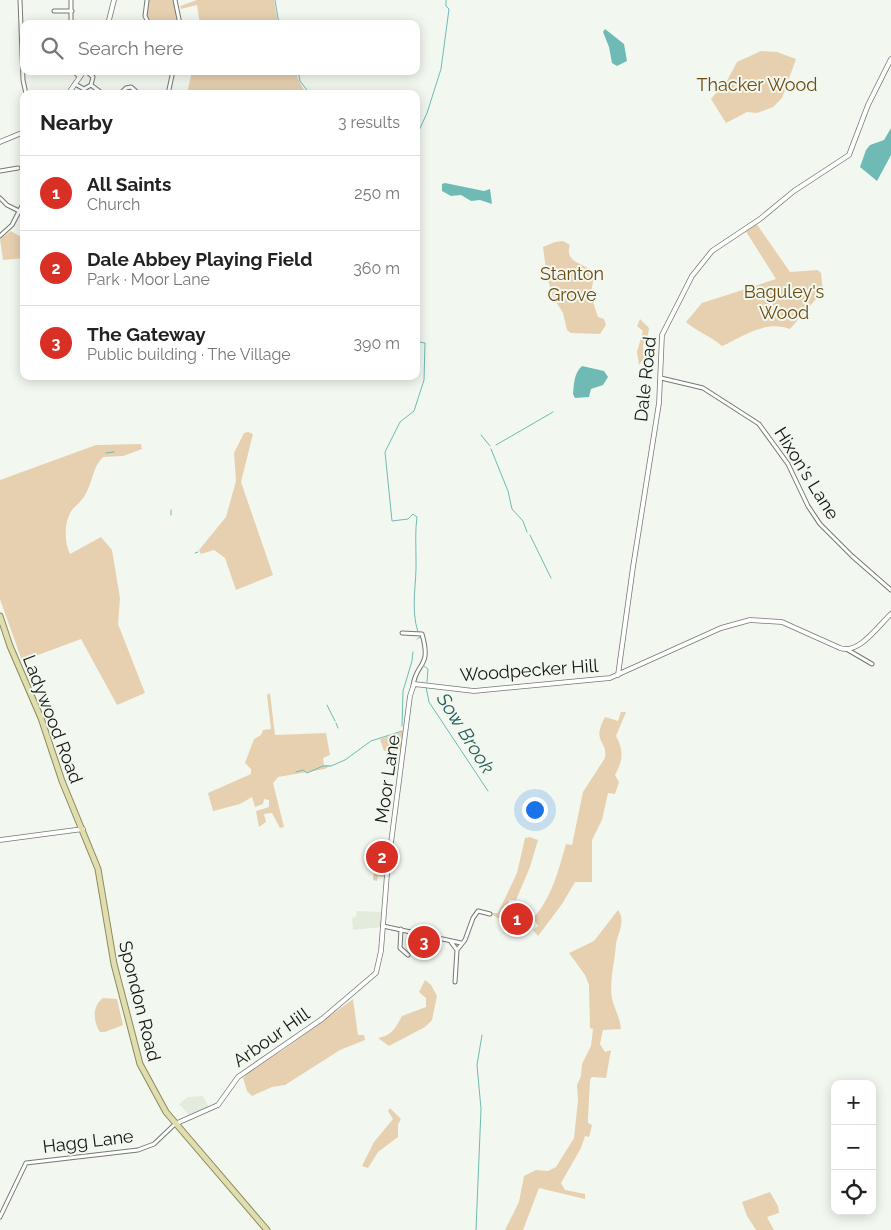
<!DOCTYPE html>
<meta charset="utf-8">
<style>
:root{--surface:#fff;--page:#f6f6f6;--text:#222;--muted:#767676;--line:#e0e0e0;--accent:#d93025}
body{margin:0;font-family:Raleway,sans-serif;background:var(--page);color:var(--text)}
.controls{position:absolute;right:15px;bottom:15px;display:grid;overflow:hidden;border-radius:10px;box-shadow:0 2px 12px #0003}
.controls button{width:45px;height:45px;display:grid;place-items:center;padding:0;border:0;border-bottom:1px solid var(--line);background:var(--surface);color:var(--text);font:25px sans-serif}
.you{position:absolute;left:534px;top:809px;width:18px;height:18px;margin:-12px;border:4px solid #fff;border-radius:50%;background:#1a73e8;box-shadow:0 0 0 8px #1a73e833}
.badge{display:grid;place-items:center;width:32px;height:32px;border-radius:50%;background:var(--accent);color:#fff;font-size:16px;font-weight:700}
.pin{position:absolute;translate:-50% -50%;border:2px solid #fff;box-shadow:0 1px 5px #0006}
.list{margin:0;padding:0;list-style:none}
h2{display:flex;justify-content:space-between;align-items:center;height:65px;margin:0;padding:0 20px;font-size:21px}
h2 small{font-size:16px;font-weight:400;color:var(--muted)}
.list li{display:grid;grid-template-columns:32px 1fr auto;gap:15px;align-items:center;box-sizing:border-box;height:75px;padding:0 20px;border-top:1px solid var(--line)}
.list b{display:block;font-size:19px;white-space:nowrap}
.list p{margin:0;font-size:16px;white-space:nowrap;color:var(--muted)}
.list em{font-size:16px;font-style:normal;color:var(--muted)}
.icon{flex:none;width:28px;height:28px;fill:none;stroke:currentColor;stroke-width:2;stroke-linecap:round;stroke-linejoin:round}
.map{position:relative;flex:none;width:891px;height:1230px;overflow:hidden}
.search{position:absolute;background:var(--surface);box-shadow:0 2px 12px #0003;left:20px;top:20px;width:400px;height:55px;display:flex;align-items:center;gap:12px;box-sizing:border-box;padding:0 18px;border-radius:10px;color:var(--muted);font-size:19px}
.panel{position:absolute;background:var(--surface);box-shadow:0 2px 12px #0003;left:20px;top:90px;width:400px;height:290px;border-radius:10px}
.map>svg:first-child{display:block}
.built{fill:#e2ebdc}
.green{fill:#e6d0b0}
.water{fill:#6fbab5}
.lines{fill:none;stroke-linecap:round;stroke-linejoin:round}
.stream{stroke:#6fbab5;stroke-width:1}
.minor-casing{stroke:#757972;stroke-width:5}
.tertiary-casing{stroke:#757972;stroke-width:5.5}
.primary-casing{stroke:#8c8958;stroke-width:7}
.minor{stroke:#fff;stroke-width:3}
.tertiary{stroke:#fff;stroke-width:4}
.primary{stroke:#e0ddb1;stroke-width:5}
.labels{text-anchor:middle;dominant-baseline:central;stroke-width:4;stroke-linejoin:round;paint-order:stroke}
.park-label{font-size:18px;fill:#6c4b10;stroke:#f2f8ef}
.street-label{font-size:18px;fill:#151714;stroke:#f2f8ef}
.water-label{font-size:19px;font-style:italic;fill:#22605c;stroke:#f2f8ef}
</style>
<div class="map">
<svg width="891" height="1230" viewBox="0 0 891 1230">
<rect width="100%" height="100%" fill="#f2f8ef"/>
<path class="built" d="M357,911L383,912L381,927L353,930L352,918L356,917Z
M203,1096L209,1108L189,1115L179,1104L188,1097Z"/>
<path class="green" d="M148,0H174L179,24H151L146,16Z
M197,0H274L278,24H200L197,5L181,9L180,6Z
M761,51L777,52L796,59L782,98L773,107L757,113L747,112L726,123L711,99L728,79L737,62Z
M192,71H298L297,77L305,92L187,94Z
M756,223L790,272L818,270L821,273L823,291L790,329C765,320 744,336 722,346C711,336 697,332 686,322L702,303L776,279L745,230Z
M11,231L24,239V258L3,260L0,239Z
M563,241L570,245C564,262 582,263 593,271C595,278 593,281 592,287C591,296 595,309 598,317L604,319L606,325L600,334L571,333L567,330L563,313L553,297L547,277L543,247L555,242Z
M640,319L649,328L648,335L643,345L644,358L639,365L637,352L643,331L637,326Z
M248,432L253,434L241,482L273,575L236,590L225,558L214,550L201,554L199,550L226,517L236,481L234,453L244,433Z
M141,444L142,449L123,456L103,457C92,468 93,482 85,495C82,501 76,505 72,510C64,521 64,542 70,554L101,537L112,550L120,598L118,624L145,693L117,705L81,639L22,661L0,599V480L96,445Z
M270,693L275,735L326,733L330,755L323,758L324,765H331L325,769L278,777L273,783L284,827L280,828L272,813L264,814L266,822L259,827L256,811L269,807V800L264,799L263,804L255,807L252,797L240,804L213,811L208,793L251,774V769L245,763L254,739L261,735L263,730L271,729L267,695Z
M621,712H626L616,736C624,751 623,760 615,775L619,782L615,794L608,793L602,820L592,840V882H575L562,904L538,936L533,930L538,926L533,918C551,900 559,869 566,844L572,845L583,792L605,758C608,740 591,743 605,717L618,721Z
M404,731L402,750L384,751L380,739Z
M530,837L538,840L530,867L516,900H509L508,905L520,907L519,922H514V925L502,921L490,913H498L517,873L525,838Z
M390,841L386,877L378,876L377,881L373,880L377,843Z
M618,910C626,921 618,933 616,944C615,961 609,982 612,999C615,1010 620,1018 621,1029L603,1030L600,1044L605,1052L611,1050L606,1078L592,1077L590,1080L588,1119V1123L592,1125L589,1137L585,1136L581,1148L561,1183L565,1190L585,1194V1199L539,1188L523,1230H505L519,1202L524,1176L536,1170L548,1171L556,1167L574,1138L578,1100L577,1085L581,1076L582,1064L591,1046L593,1029L590,1028L589,985L585,975L569,953L594,941Z
M425,980L431,985L437,996L432,1020L425,1027L389,1046L378,1038C392,1035 395,1029 402,1016L426,1007V998L419,992Z
M103,998L117,999L123,1025L105,1032H100C93,1022 92,1006 103,998Z
M353,999L358,1035H364L365,1040L340,1050L285,1085L272,1087L252,1096L247,1091L243,1078L255,1066L283,1050Z
M390,1108L401,1119L398,1124V1137L378,1152L368,1168L362,1166L374,1142L393,1119L388,1111Z
M770,1192L778,1206L779,1213L767,1217L774,1230H756L747,1216L742,1202Z"/>
<path class="water" d="M605,29L624,44L627,61L617,66L612,63L609,47L603,32Z
M891,128V155L877,181L860,167L866,150L870,145L884,140Z
M445,183L484,191L490,189L492,204L480,200L471,201L461,195L451,196L442,191V184Z
M582,366L604,371L608,377L603,385L591,389L589,397L575,398L573,394C574,384 574,373 582,366Z"/>
<g class="lines">
<path class="stream" d="M275,0L279,24
M298,71L300,81L310,94
M416,137L427,113L441,69L449,9L446,6V0
M416,335L419,342L425,343L424,380L414,411L400,422L385,452L392,521L408,519L413,514L417,517C415,531 416,544 416,559C417,583 410,608 418,632
M481,435L490,446
M496,445L553,412
M491,449L508,491L512,509L523,521L527,532
M106,453L114,452
M171,515V510
M530,535L551,578
M195,553L198,552
M417,639L421,636V638
M423,665L428,669L427,682
M426,687L429,702L488,791
M327,705L335,721
M336,723L338,728
M402,726L403,691L412,661L413,652
M296,772L303,770L307,773L323,766H331L345,760L371,741L402,731
M476,1230L481,1109L477,1065L482,1035"/>
<defs>
<path id="minor" d="M20,0L23,80L26,94
M147,0L145,16L149,24
M175,0L180,24
M54,11H72
M71,24V0
M73,71L80,77
M75,84L84,89L91,85L93,77L86,71
M91,85L103,94
M120,94L126,88L131,87L139,94
M168,94L173,71
M0,171L18,168
M0,198L7,205L19,211
M0,236L12,225L24,202
M661,378L703,388L759,424L788,464L808,506L820,524L852,556L891,590
M402,633L422,634C432,669 416,661 413,686
M848,650L872,664
M383,926L461,943
M401,929L400,948L408,955
M451,942L457,950
M455,982L457,950L465,940L473,918L478,911L490,914
M0,1217L26,1163L138,1150L154,1144L175,1124"/>
<path id="tertiary" d="M108,24L114,0
M68,94L84,71
M0,142L24,132
M618,675L633,567L659,403L662,335L692,276L712,251L760,219L794,191L849,155L868,105L891,59
M0,840L83,829
M175,1124L218,1105L238,1077L322,1019L376,973L381,951L387,874L410,696L414,684L474,691L610,678L721,628L750,620L782,622L840,648C859,655 879,625 891,614"/>
<path id="primary" d="M0,616L10,646L41,718L62,781L98,869L114,964L140,1064L166,1112L267,1230"/>
</defs>
<use href="#minor" class="minor-casing"/>
<use href="#tertiary" class="tertiary-casing"/>
<use href="#primary" class="primary-casing"/>
<use href="#minor" class="minor"/>
<use href="#tertiary" class="tertiary"/>
<use href="#primary" class="primary"/>
</g>
<g class="labels">
<g class="park-label">
<text x="757" y="84">Thacker Wood</text>
<text x="572" y="273">Stanton<tspan x="572" dy="21">Grove</tspan></text>
<text x="784" y="291">Baguley's<tspan x="784" dy="21">Wood</tspan></text>
</g>
<g class="street-label">
<text transform="translate(645 379) rotate(-84)">Dale Road</text>
<text transform="translate(807 473) rotate(58)">Hixon's Lane</text>
<text transform="translate(529 670) rotate(-4)">Woodpecker Hill</text>
<text transform="translate(53 719) rotate(69)">Ladywood Road</text>
<text transform="translate(387 779) rotate(-82)">Moor Lane</text>
<text transform="translate(140 1001) rotate(76)">Spondon Road</text>
<text transform="translate(271 1037) rotate(-35)">Arbour Hill</text>
<text transform="translate(88 1141) rotate(-7)">Hagg Lane</text>
</g>
<g class="water-label">
<text transform="translate(466 733) rotate(58)">Sow Brook</text>
</g>
</g>
</svg>
<div class="controls">
<button>+</button>
<button>−</button>
<button><svg class="icon" aria-label="locate" viewBox="0 0 24 24"><circle cx="12" cy="12" r="6"/><path d="M12 2v4M12 18v4M2 12h4M18 12h4"/></svg></button>
</div>
<div class="you"></div>
<div class="pin badge" style="left:517px;top:919px">1</div>
<div class="pin badge" style="left:382px;top:857px">2</div>
<div class="pin badge" style="left:424px;top:942px">3</div>
<div class="search"><svg class="icon" aria-label="search" viewBox="0 0 24 24"><circle cx="10" cy="10" r="6"/><path d="M15 15l6 6"/></svg>Search here</div>
<section class="panel">
<h2>Nearby<small>3 results</small></h2>
<ul class="list">
<li><span class="badge">1</span><div><b>All Saints</b><p>Church</p></div><em>250 m</em></li>
<li><span class="badge">2</span><div><b>Dale Abbey Playing Field</b><p>Park · Moor Lane</p></div><em>360 m</em></li>
<li><span class="badge">3</span><div><b>The Gateway</b><p>Public building · The Village</p></div><em>390 m</em></li>
</ul>
</section>
</div>
